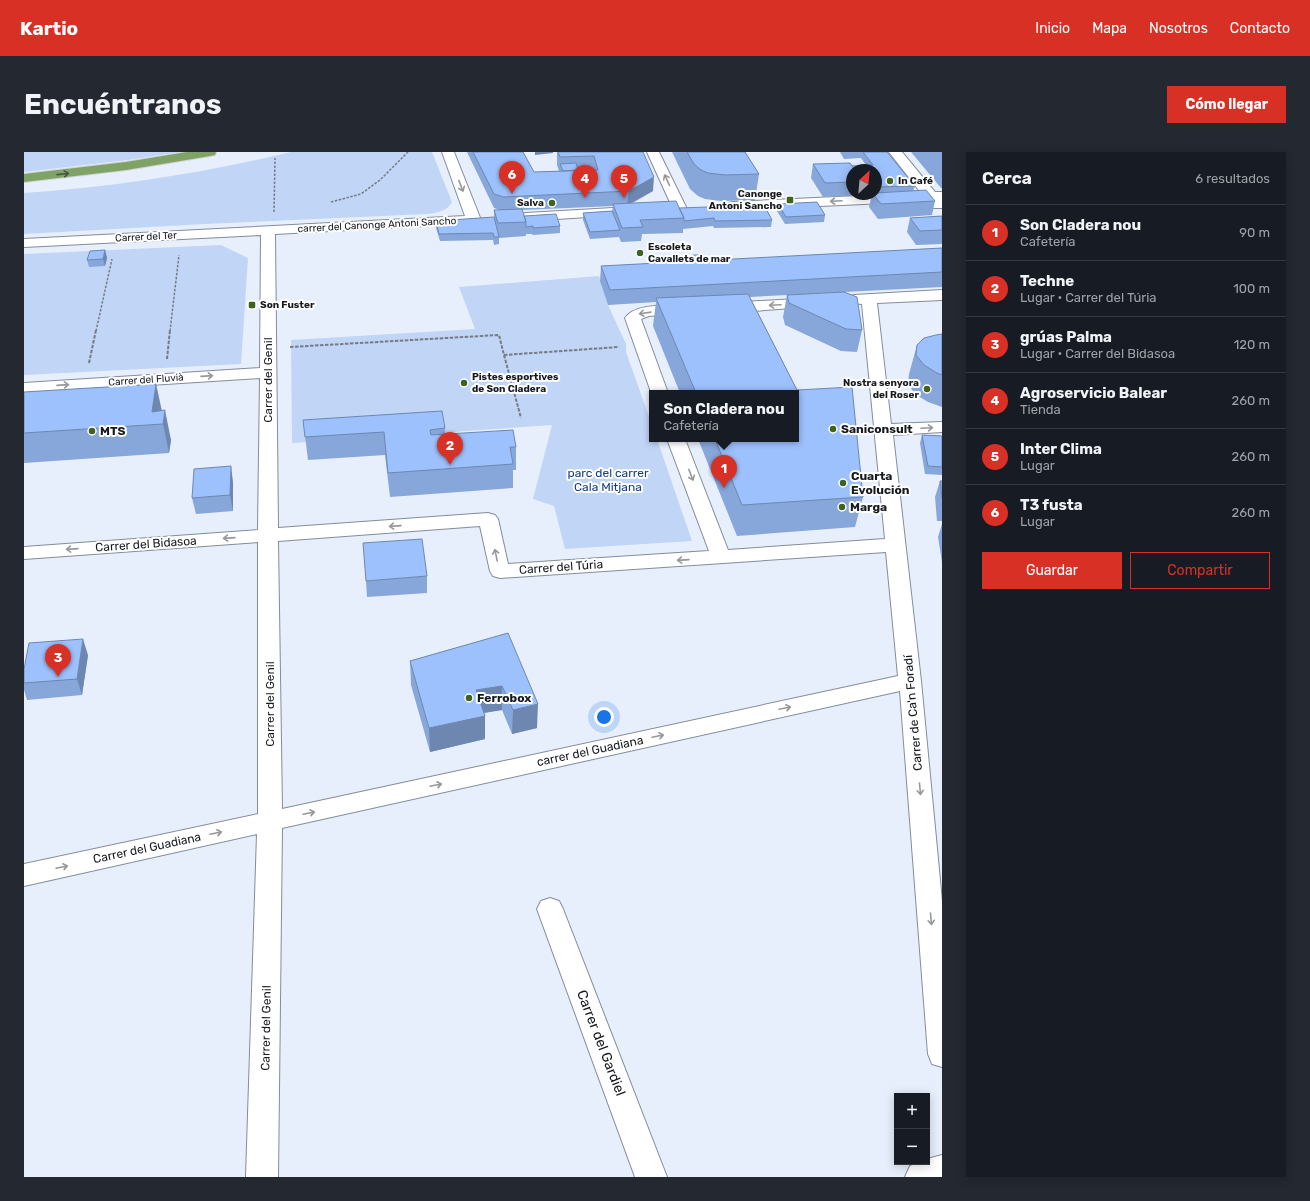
<!DOCTYPE html>
<html lang="es">
<meta charset="utf-8">
<style>
:root{--surface:#171b24;--page:#242831;--text:#f1f3f6;--muted:#9ea1a6;--line:#363941;--accent:#d93025}
body{margin:0;font-family:Rubik,sans-serif;background:var(--page);color:var(--text)}
.controls{position:absolute;right:12px;bottom:12px;display:grid;overflow:hidden;border-radius:0px;box-shadow:0 2px 10px #0003}
.controls button{width:36px;height:36px;display:grid;place-items:center;padding:0;border:0;border-bottom:1px solid var(--line);background:var(--surface);color:var(--text);font:20px sans-serif}
.compass{position:absolute;left:822px;top:12px;width:36px;height:36px;border-radius:50%;background:var(--surface);box-shadow:0 2px 10px #0003;rotate:26deg}
.you{position:absolute;left:580px;top:565px;width:14px;height:14px;margin:-10px;border:3px solid #fff;border-radius:50%;background:#1a73e8;box-shadow:0 0 0 6px #1a73e833}
.badge{display:grid;place-items:center;width:26px;height:26px;border-radius:50%;background:var(--accent);color:#fff;font-size:13px;font-weight:700}
.pin{position:absolute;translate:-50% -33px;filter:drop-shadow(0 1px 2px #0008)}
.pin::after{content:'';position:absolute;top:21px;width:14px;height:12px;background:inherit;clip-path:polygon(0 0,100% 0,50% 100%)}
.popup{position:absolute;left:625px;top:238px;width:150px;height:52px;box-sizing:border-box;display:grid;place-content:center;border-radius:0px;background:var(--surface);filter:drop-shadow(0 1px 3px #0005);font-size:13px;white-space:nowrap;color:var(--muted)}
.popup b{font-size:15px;color:var(--text)}
.popup::after{content:'';position:absolute;left:50%;top:100%;margin-left:-8px;border:8px solid transparent;border-top-color:var(--surface)}
.list{margin:0;padding:0;list-style:none}
h2{display:flex;justify-content:space-between;align-items:center;height:52px;margin:0;padding:0 16px;font-size:17px}
h2 small{font-size:13px;font-weight:400;color:var(--muted)}
.list li{display:grid;grid-template-columns:26px 1fr auto;gap:12px;align-items:center;box-sizing:border-box;height:56px;padding:0 16px;border-top:1px solid var(--line)}
.list b{display:block;font-size:15px;white-space:nowrap}
.list p{margin:0;font-size:13px;white-space:nowrap;color:var(--muted)}
.list em{font-size:13px;font-style:normal;color:var(--muted)}
.actions{display:flex;gap:8px;padding:12px 16px}
.actions a{flex:1;padding:9px 0;border:1px solid var(--accent);border-radius:0px;text-align:center;font-size:14px;color:var(--accent)}
.actions .main{background:var(--accent);color:#fff}
.map{position:relative;flex:none;width:918px;height:1025px;overflow:hidden;border-radius:0px}
header{display:flex;align-items:center;gap:24px;box-sizing:border-box;height:56px;padding:0 20px;background:var(--accent);color:#fff}
header strong{font-size:19px}
nav{display:flex;gap:22px;margin-inline-start:auto;font-size:14px}
.intro{display:flex;align-items:center;justify-content:space-between;box-sizing:border-box;height:96px;padding:0 24px}
h1{margin:0;font-size:28px}
.button{padding:10px 18px;border-radius:0px;background:var(--accent);color:#fff;font-size:14px;font-weight:700}
main{display:flex;gap:24px;padding:0 24px}
aside{flex:1;background:var(--surface);border-radius:0px;box-shadow:0 2px 10px #0003}
.map>svg:first-child{display:block}
.green{fill:#c1d5f7}
.lines{fill:none;stroke-linecap:round;stroke-linejoin:round}
.minor-casing{stroke:#848c9b;stroke-width:2}
.highway-casing{stroke:#d0d1d2;stroke-width:2}
.path-far1{stroke:#767c84;stroke-width:1.5;stroke-dasharray:2.5 1.5;stroke-linecap:butt}
.path{stroke:#767c84;stroke-width:2;stroke-dasharray:3.5 1.5;stroke-linecap:butt}
.minor{fill:#fff;fill-rule:evenodd}
.highway{fill:#7fa367;fill-rule:evenodd}
.wall{fill:#87a6da;fill-rule:evenodd}
.shaded-wall{fill:#6e87b1}
.building{fill:#9dc1fd;stroke:#6e87b1}
.oneway{stroke:#45573f}
.oneway2{stroke:#96989a}
.poi-dot{fill:#3d631d;stroke:#fff;stroke-width:1.5}
.labels{text-anchor:middle;dominant-baseline:central;stroke-width:4;stroke-linejoin:round;paint-order:stroke}
.far-poi-label{font-size:10px;font-weight:bold;fill:#16191e;stroke:#fff;text-anchor:start}
.far-street-label{font-size:10px;fill:#16191e;stroke:#fff}
.street-label{font-size:12px;fill:#16191e;stroke:#fff}
.poi-label{font-size:12px;font-weight:bold;fill:#16191e;stroke:#fff;text-anchor:start}
.park-label{font-size:12px;fill:#153d82;stroke:#fff}
.near-street-label{font-size:14px;fill:#16191e;stroke:#fff}
</style>
<header>
<strong>Kartio</strong>
<nav><a>Inicio</a><a>Mapa</a><a>Nosotros</a><a>Contacto</a></nav>
</header>
<div class="intro"><h1>Encuéntranos</h1><a class="button">Cómo llegar</a></div>
<main>
<div class="map">
<svg width="918" height="1025" viewBox="0 0 918 1025">
<rect width="100%" height="100%" fill="#e7effc"/>
<path class="green" d="M0,0H157L104,8L0,20Z
M267,0H408L428,50C424,59 412,61 403,62L181,72L0,82V41C90,35 179,21 267,0Z
M197,93L224,106L217,212L0,223V102Z
M575,124L584,153L602,192V200L628,273V287H633L668,389L541,397L530,354L509,347L528,273L268,291L267,188L451,177L435,135Z"/>
<g class="lines">
<defs>
<path id="minor" d="M418,0H430L457,68L455,71L251,82L254,376L464,361L471,363L474,367L484,412L685,399L643,287H661L704,398L861,387L838,152L825,151L822,148L825,145L830,143L918,138V148L853,151L867,272L918,270V280L869,283L897,529L918,749V915L908,912L904,902L876,539L258,676L254,1025H222L233,682L0,734V712L234,662V390L0,407V395L234,378L236,226L0,241V231L236,216L237,83L0,95V87L441,64ZM456,374L466,419L469,424L476,426L862,400L874,524L258,657L254,389Z
M623,0H635L663,57L661,60L656,61L651,60L649,57Z
M865,0H878L911,40H918V56H909L903,49L709,58L704,57L702,54L704,51L709,50L897,41Z
M589,56L594,57L596,60L594,63L502,69L497,68L495,65L497,62L502,61Z
M790,146L796,148L798,151L796,154L701,161L695,159L693,156L695,153L701,151Z
M660,153L666,155L668,158L666,161L625,164L617,167L644,241H628V243L601,166C611,151 643,154 660,153Z
M526,746L535,749L539,757L643,1025H611L513,757L517,749Z
M918,1003V1025H881L886,1014L896,1010H903V1007Z"/>
<path id="highway" d="M163,0H192L191,3L186,4L102,18L0,30V22L102,10Z"/>
</defs>
<use href="#minor" class="minor-casing"/>
<use href="#highway" class="highway-casing"/>
<path class="path-far1" d="M307,50L337,42L356,28L384,0
M250,60L251,6
M72,179L88,107
M146,179L155,103"/>
<path class="path" d="M266,195L475,183L480,203L595,195
M480,203L497,266
M143,207L146,178
M65,211L72,178"/>
<use href="#minor" class="minor"/>
<use href="#highway" class="highway"/>
</g>
<path class="wall" d="M443,0H499L510,20L535,19L533,13V0H619L629,39L607,52L655,56L748,68L747,75L690,76L689,74L659,77V81L618,82L617,89L597,90L595,85L566,87L559,68V61L588,59L589,54L498,58L500,64L536,74V81L509,83L508,82H502V84L475,86V92L470,93L469,88L416,89L412,76V69L470,65V58H476L470,56Z
M648,0H721L735,22L731,48L697,49L681,47L674,44L666,37Z
M816,0H863L891,34L889,39L911,49L908,63L854,67L845,55L848,43L799,45L787,26L789,12L828,14L842,13L837,6L820,7ZM828,18H852V42H828Z
M887,0H918V36H917Z
M754,52L801,63L800,70L761,72L753,59Z
M918,64V92L892,93L883,80L886,66Z
M918,96V135L820,140L838,178L833,200L817,199L761,173L759,165L763,143L726,145L773,238L839,345L831,375L713,384L674,287H772V241H656L629,174L632,150L584,153L576,129L577,114L636,111V104L647,110L668,109L669,103L678,109Z
M81,98L83,106L81,114L65,115L63,108Z
M918,182V255L904,250L891,242L884,232L885,222L893,193Z
M132,232L138,259L147,288L145,301L0,311V240Z
M279,268L421,276V282L492,295V318H489V336L366,345L361,303L284,308Z
M898,283L918,284V323L901,322L896,291Z
M916,329L918,346V369H913L911,345Z
M209,330V359L172,362L168,346Z
M918,372V410L914,385Z
M403,424V441L343,445L342,429Z
M484,481L513,576L488,582L478,558L460,561L461,564V587L406,600L387,533L386,509Z
M64,503L58,543L3,548L0,538V517Z"/>
<path class="shaded-wall" d="M511,0H529V1L511,3Z
M630,25L629,39L603,53L605,39Z
M81,98L83,106L81,114L79,107Z
M132,232L138,261L128,260Z
M141,258L147,288L145,301L139,272Z
M207,314L209,330V359L206,343Z
M59,487L64,503L58,543L53,527Z
M478,534V558L452,562V538Z
M514,552L513,576L488,582L489,558Z
M461,564V587L406,600L405,576Z"/>
<path class="building" d="M449,0H499L510,20L574,18L570,4L536,5L534,0H619L630,25L605,39L480,45L470,42Z
M663,0H721L735,22L701,23L684,21L677,18L670,12Z
M839,0H863L891,34L852,35V18H831L828,14L849,13Z
M552,11L554,18L539,19L536,12Z
M826,11L831,18H828V30L801,31L789,12Z
M902,38L911,49L857,52L849,42H852V41Z
M652,49L660,66L616,68L619,75L598,76L589,52Z
M793,50L801,63L762,65L754,52Z
M740,53L748,68L691,69L690,66L660,69V66L655,56Z
M498,57L502,70L474,71L470,58Z
M588,59L596,78L566,80L559,61Z
M532,62L536,74L509,76V74L502,75V70L500,64Z
M918,64V78L896,79L886,66Z
M470,65L475,85H470L469,81L415,82L412,69Z
M918,96V120L586,138L577,114Z
M81,98L79,107L63,108L66,99Z
M669,103H676L678,109H672Z
M636,104H644L647,110L640,111Z
M820,140L833,145L838,178L822,177L765,151L763,143Z
M724,142L773,238L828,235L839,345L718,353L691,287H772V241H672L632,146Z
M918,182V223L913,221L900,213L892,203L893,193L900,186L912,183Z
M132,232L128,260L141,258L139,272L0,281V240Z
M418,259L421,276L406,278L407,283L489,278L492,295H486L489,312L364,321L360,280L281,285L279,268Z
M898,283L918,284V315L904,314Z
M207,314L206,343L168,346L170,317Z
M916,329H918V346Z
M398,387L403,424L342,429L339,391Z
M484,481L514,552L489,558L478,534L452,538L461,564L405,576L386,509Z
M59,487L53,527L0,531V517L5,491Z"/>
<defs><path id="oneway-shaft" d="M-6 0H5M1.5-3L5.5 0L1.5 3" fill="none" stroke-width="1.6" stroke-linecap="round" stroke-linejoin="round"/></defs>
<use class="oneway" href="#oneway-shaft" transform="translate(39 22) rotate(-6)"/>
<g class="oneway2">
<use href="#oneway-shaft" transform="translate(643 28) rotate(-115)"/>
<use href="#oneway-shaft" transform="translate(437 34) rotate(69)"/>
<use href="#oneway-shaft" transform="translate(812 49) rotate(177)"/>
<use href="#oneway-shaft" transform="translate(751 153) rotate(177)"/>
<use href="#oneway-shaft" transform="translate(621 161) rotate(172)"/>
<use href="#oneway-shaft" transform="translate(183 224) rotate(-4)"/>
<use href="#oneway-shaft" transform="translate(39 233) rotate(-4)"/>
<use href="#oneway-shaft" transform="translate(903 276) rotate(-3)"/>
<use href="#oneway-shaft" transform="translate(667 323) rotate(69)"/>
<use href="#oneway-shaft" transform="translate(371 374) rotate(176)"/>
<use href="#oneway-shaft" transform="translate(205 386) rotate(176)"/>
<use href="#oneway-shaft" transform="translate(48 397) rotate(176)"/>
<use href="#oneway-shaft" transform="translate(472 403) rotate(-102)"/>
<use href="#oneway-shaft" transform="translate(659 408) rotate(176)"/>
<use href="#oneway-shaft" transform="translate(761 556) rotate(-12)"/>
<use href="#oneway-shaft" transform="translate(634 584) rotate(-12)"/>
<use href="#oneway-shaft" transform="translate(412 633) rotate(-12)"/>
<use href="#oneway-shaft" transform="translate(896 637) rotate(85)"/>
<use href="#oneway-shaft" transform="translate(285 661) rotate(-12)"/>
<use href="#oneway-shaft" transform="translate(192 681) rotate(-12)"/>
<use href="#oneway-shaft" transform="translate(38 715) rotate(-12)"/>
<use href="#oneway-shaft" transform="translate(907 767) rotate(85)"/>
</g>
<g class="poi-dot">
<circle cx="866" cy="29" r="4"/>
<rect x="762" y="44" width="8" height="8" rx="2"/>
<circle cx="528" cy="51" r="4"/>
<circle cx="616" cy="101" r="4"/>
<rect x="224" y="149" width="8" height="8" rx="2"/>
<circle cx="440" cy="231" r="4"/>
<circle cx="903" cy="237" r="4"/>
<circle cx="809" cy="277" r="4"/>
<circle cx="68" cy="279" r="4"/>
<circle cx="819" cy="331" r="4"/>
<circle cx="818" cy="355" r="4"/>
<circle cx="445" cy="546" r="4"/>
</g>
<g class="labels">
<g class="far-poi-label">
<text x="874" y="29">In Café</text>
<text x="758" y="42" text-anchor="end">Canonge<tspan x="758" dy="12">Antoni Sancho</tspan></text>
<text x="520" y="51" text-anchor="end">Salva</text>
<text x="624" y="95">Escoleta<tspan x="624" dy="12">Cavallets de mar</tspan></text>
<text x="236" y="153">Son Fuster</text>
<text x="448" y="225">Pistes esportives<tspan x="448" dy="12">de Son Cladera</tspan></text>
<text x="895" y="231" text-anchor="end">Nostra senyora<tspan x="895" dy="12">del Roser</tspan></text>
</g>
<g class="far-street-label">
<text transform="translate(353 73) rotate(-3)">carrer del Canonge Antoni Sancho</text>
<text transform="translate(122 85) rotate(-3)">Carrer del Ter</text>
<text transform="translate(122 228) rotate(-4)">Carrer del Fluvià</text>
</g>
<g class="street-label">
<text transform="translate(244 228) rotate(-90)">Carrer del Genil</text>
<text transform="translate(122 392) rotate(-4)">Carrer del Bidasoa</text>
<text transform="translate(537 415) rotate(-4)">Carrer del Túria</text>
<text transform="translate(246 552) rotate(-90)">Carrer del Genil</text>
<text transform="translate(889 561) rotate(-95)">Carrer de Ca'n Foradí</text>
<text transform="translate(566 599) rotate(-12)">carrer del Guadiana</text>
<text transform="translate(123 696) rotate(-12)">Carrer del Guadiana</text>
<text transform="translate(242 876) rotate(-89)">Carrer del Genil</text>
</g>
<g class="poi-label">
<text x="817" y="277">Saniconsult</text>
<text x="76" y="279">MTS</text>
<text x="827" y="324">Cuarta<tspan x="827" dy="14">Evolución</tspan></text>
<text x="826" y="355">Marga</text>
<text x="453" y="546">Ferrobox</text>
</g>
<g class="park-label">
<text x="584" y="321">parc del carrer<tspan x="584" dy="14">Cala Mitjana</tspan></text>
</g>
<g class="near-street-label">
<text transform="translate(577 891) rotate(69)">Carrer del Gardiel</text>
</g>
</g>
</svg>
<div class="controls">
<button>+</button>
<button>−</button>
</div>
<svg class="compass" viewBox="-18 -18 36 36"><path d="M0-13l5 13h-10z" fill="#e53935"/><path d="M0 13l5-13h-10z" fill="#9ea1a6"/></svg>
<div class="you"></div>
<div class="pin badge" style="left:700px;top:336px">1</div>
<div class="popup"><b>Son Cladera nou</b>Cafetería</div>
<div class="pin badge" style="left:426px;top:313px">2</div>
<div class="pin badge" style="left:34px;top:525px">3</div>
<div class="pin badge" style="left:561px;top:46px">4</div>
<div class="pin badge" style="left:600px;top:46px">5</div>
<div class="pin badge" style="left:488px;top:42px">6</div>
</div>
<aside>
<h2>Cerca<small>6 resultados</small></h2>
<ul class="list">
<li><span class="badge">1</span><div><b>Son Cladera nou</b><p>Cafetería</p></div><em>90 m</em></li>
<li><span class="badge">2</span><div><b>Techne</b><p>Lugar · Carrer del Túria</p></div><em>100 m</em></li>
<li><span class="badge">3</span><div><b>grúas Palma</b><p>Lugar · Carrer del Bidasoa</p></div><em>120 m</em></li>
<li><span class="badge">4</span><div><b>Agroservicio Balear</b><p>Tienda</p></div><em>260 m</em></li>
<li><span class="badge">5</span><div><b>Inter Clima</b><p>Lugar</p></div><em>260 m</em></li>
<li><span class="badge">6</span><div><b>T3 fusta</b><p>Lugar</p></div><em>260 m</em></li>
</ul>
<div class="actions"><a class="main">Guardar</a><a>Compartir</a></div>
</aside>
</main>
